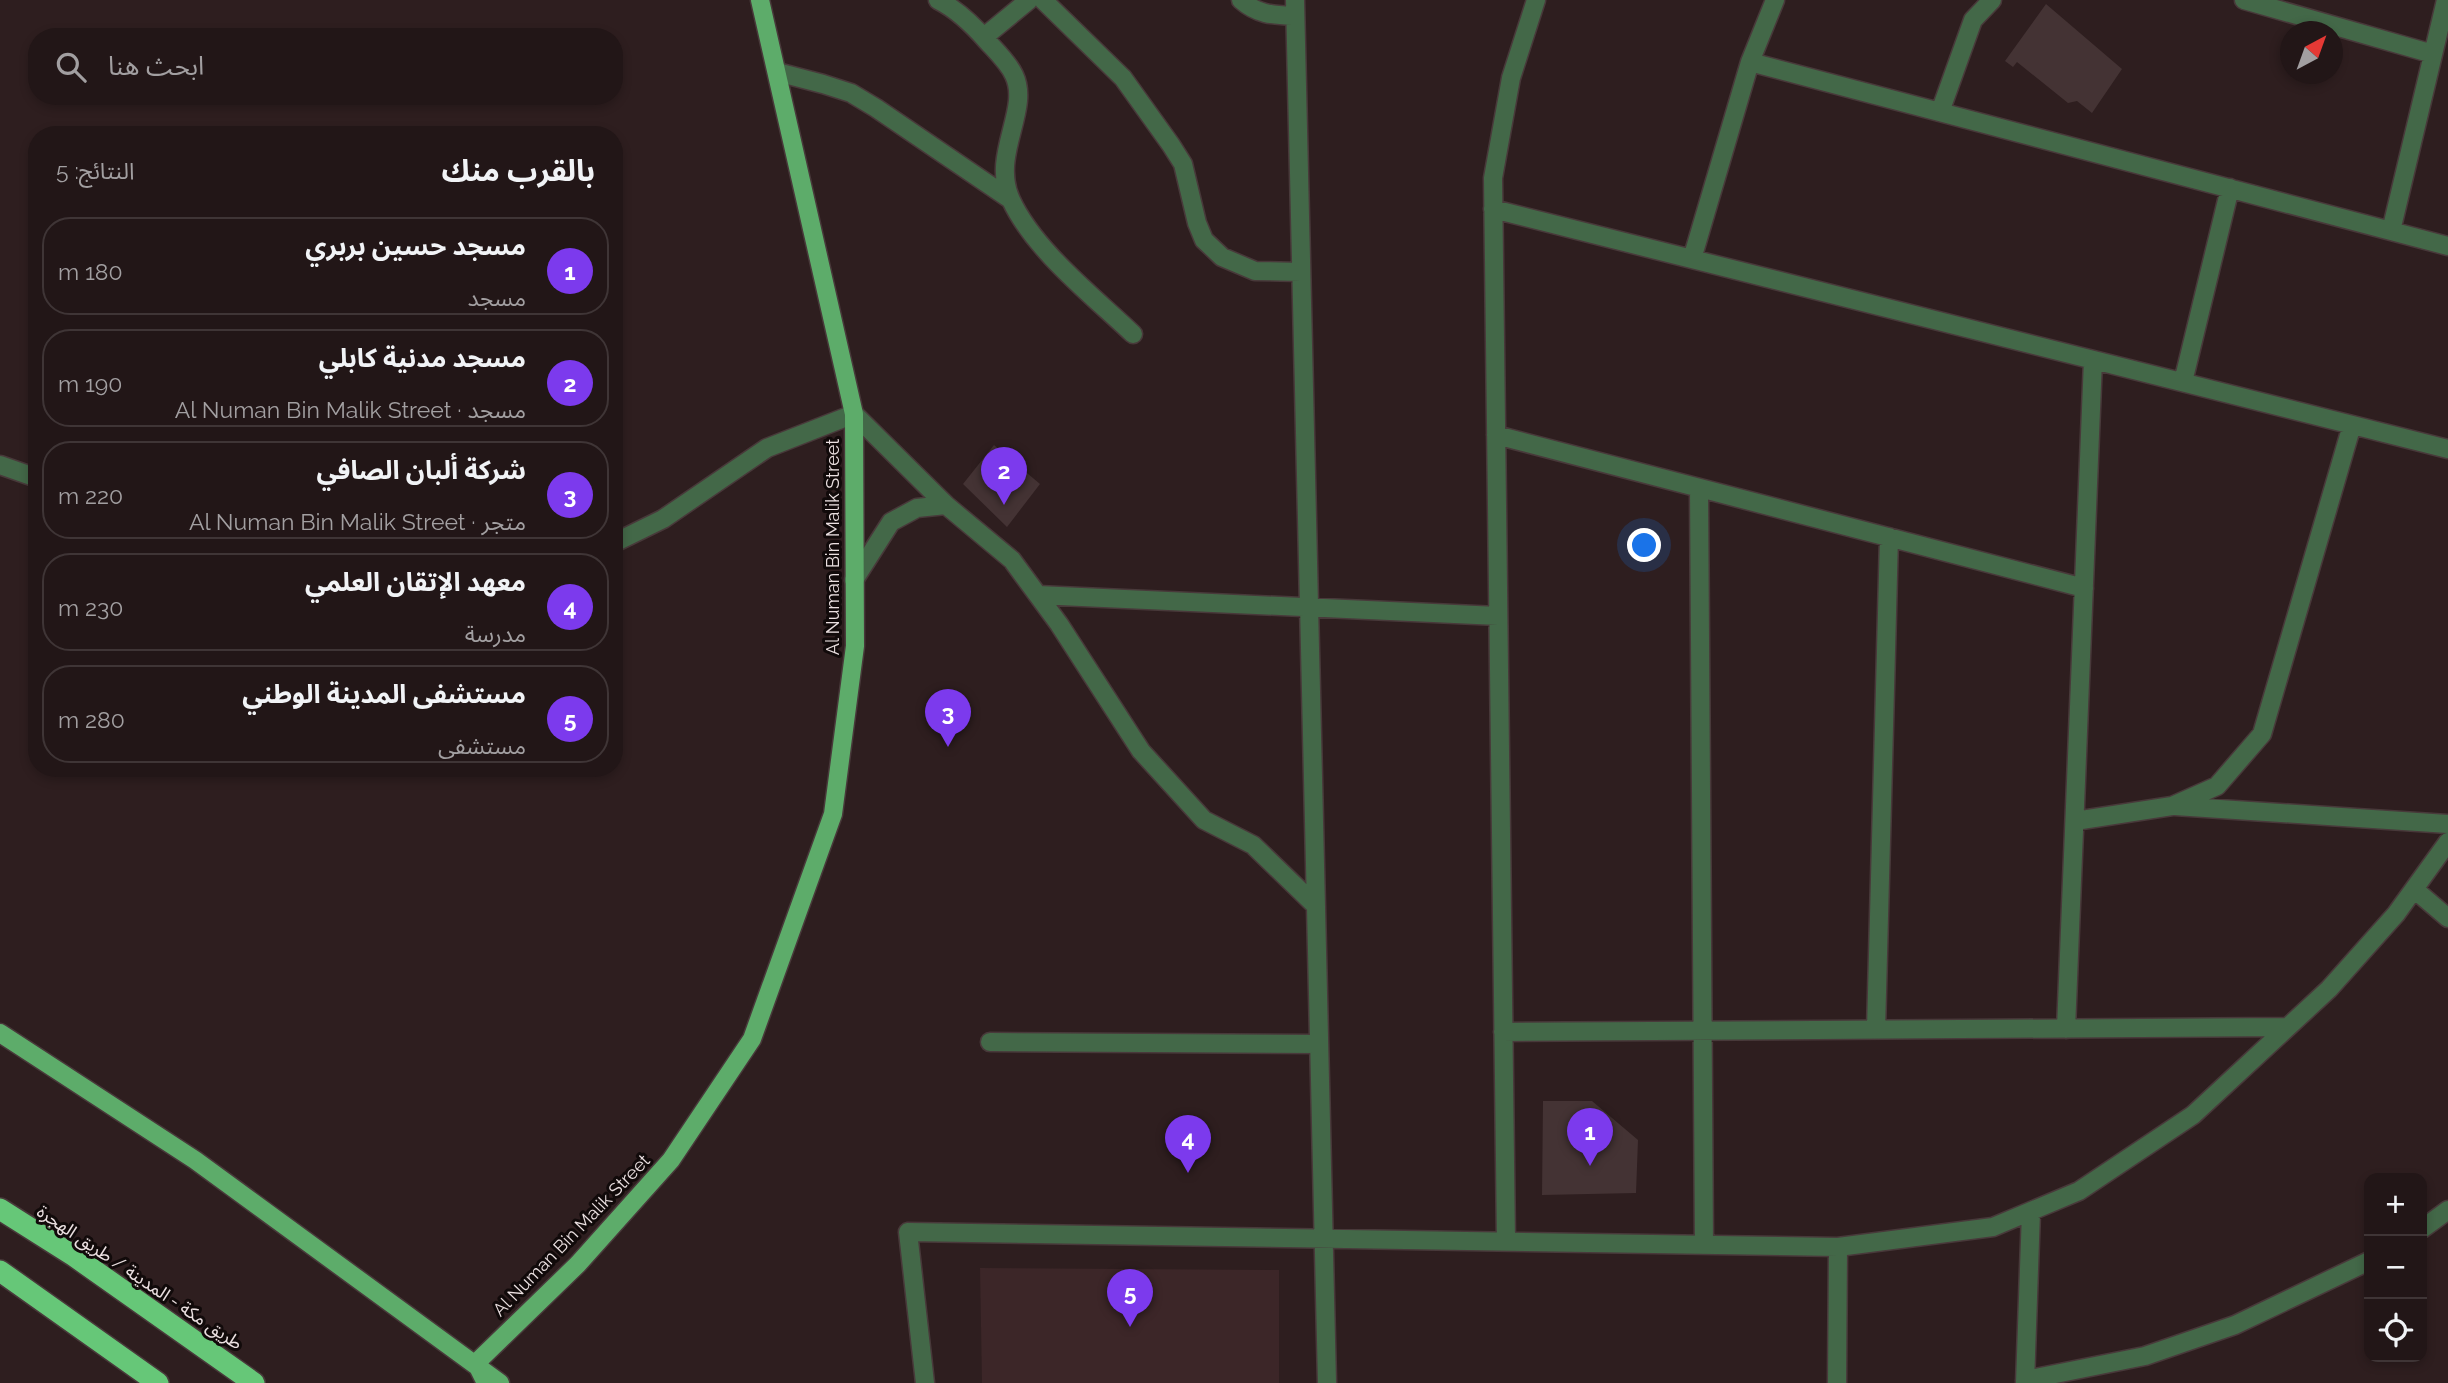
<!DOCTYPE html>
<html lang="ar">
<meta charset="utf-8">
<style>
:root{--surface:#221617;--page:#2e2324;--text:#f1f3f6;--muted:#a29fa1;--line:#3f3536;--accent:#7c3aed}
body{margin:0;font-family:Raleway,"Noto Sans Arabic",sans-serif;background:var(--page);color:var(--text);direction:rtl}
.controls{position:absolute;right:21px;bottom:21px;display:grid;overflow:hidden;border-radius:14px;box-shadow:0 4px 10px #0003}
.controls button{width:63px;height:63px;display:grid;place-items:center;padding:0;border:0;border-bottom:2px solid var(--line);background:var(--surface);color:var(--text);font:35px sans-serif}
.compass{position:absolute;left:2280px;top:21px;width:63px;height:63px;border-radius:50%;background:var(--surface);box-shadow:0 4px 10px #0003;rotate:41deg}
.you{position:absolute;left:1645px;top:546px;width:24px;height:24px;margin:-18px;border:5px solid #fff;border-radius:50%;background:#1a73e8;box-shadow:0 0 0 10px #1a73e833}
.badge{display:grid;place-items:center;width:46px;height:46px;border-radius:50%;background:var(--accent);color:#fff;font-size:23px;font-weight:700}
.pin{position:absolute;translate:-50% -58px;filter:drop-shadow(0 2px 4px #0008)}
.pin::after{content:'';position:absolute;top:37px;width:24px;height:21px;background:inherit;clip-path:polygon(0 0,100% 0,50% 100%)}
.list{margin:0;padding:0;list-style:none}
h2{display:flex;justify-content:space-between;align-items:center;height:91px;margin:0;padding:0 28px;font-size:30px}
h2 small{font-size:23px;font-weight:400;color:var(--muted)}
.list li{display:grid;grid-template-columns:46px 1fr auto;gap:21px;align-items:center;box-sizing:border-box;height:98px;margin:0 14px 14px;padding:0 14px;border:2px solid var(--line);border-radius:28px}
.list b{display:block;font-size:26px;white-space:nowrap}
.list p{margin:0;font-size:23px;white-space:nowrap;color:var(--muted)}
.list em{font-size:23px;font-style:normal;color:var(--muted)}
.icon{flex:none;width:38px;height:38px;fill:none;stroke:currentColor;stroke-width:2;stroke-linecap:round;stroke-linejoin:round}
.map{position:relative;flex:none;width:2448px;height:1383px;overflow:hidden;direction:ltr}
.search{position:absolute;background:var(--surface);box-shadow:0 4px 10px #0003;left:28px;top:28px;width:595px;height:77px;display:flex;align-items:center;gap:18px;box-sizing:border-box;padding:0 24px;border-radius:28px;color:var(--muted);font-size:26px}
.panel{position:absolute;background:var(--surface);box-shadow:0 4px 10px #0003;left:28px;top:126px;width:595px;height:651px;border-radius:28px;direction:rtl}
.map>svg:first-child{display:block}
.built{fill:#3c2628}
.building{fill:#443334}
.lines{fill:none;stroke-linecap:round;stroke-linejoin:round}
.minor-casing{stroke:#48393a;stroke-width:21}
.major-casing{stroke:#48393a;stroke-width:21}
.highway-casing{stroke:#48393a;stroke-width:24}
.minor{stroke:#436848;stroke-width:18}
.major{stroke:#5dac6a;stroke-width:18}
.highway{stroke:#66c778;stroke-width:21}
.labels{text-anchor:middle;dominant-baseline:central;stroke-width:6;stroke-linejoin:round;paint-order:stroke}
.street-label{font-size:18px;fill:#ebe0e1;stroke:#110a0a}
</style>
<div class="map">
<svg width="2448" height="1383" viewBox="0 0 2448 1383">
<rect width="100%" height="100%" fill="#2e1e1f"/>
<path class="built" d="M980,1268L1279,1270V1383H982Z"/>
<path class="building" d="M2046,4L2122,69L2092,113L2077,101L2068,103L2017,62L2013,67L2005,61Z
M994,445L1040,484L1007,527L963,484Z
M1543,1101H1592L1638,1140L1636,1193L1542,1195Z"/>
<g class="lines">
<defs>
<path id="minor" d="M938,0C958,10 973,25 987,41C996,51 1008,62 1014,75C1031,110 990,155 1011,200C1034,250 1093,296 1133,334
M1043,0L1123,78L1171,145L1183,164L1197,223L1204,240L1222,257L1255,271L1301,272
M1241,0C1258,15 1273,15 1295,16
M1295,0L1327,1383
M2244,0L2433,54
M984,37L1029,0
M1750,62L2448,246
M777,72L823,84L851,93L876,108L1010,199
M1940,112L1973,20L1992,0
M1493,209L2448,449
M2391,231L2446,0
M1692,259L1750,62L1775,0
M2183,382L2230,188
M1496,435L2084,588
M0,465L37,478
M1699,488L1704,1245
M614,543L663,519L767,448L854,414L946,505L1012,560L1059,624L1141,751L1204,820L1253,845L1316,906
M854,580L891,522L917,508L946,505
M1038,595L1498,616
M2175,806L2448,824
M2075,821L2172,806L2217,786L2262,734L2352,425
M2414,889L2448,918
M2066,1029L2093,360
M1876,1030L1889,537
M1503,1032L2287,1027
M990,1042L1319,1044
M2422,1229L2448,1210
M1506,1242L1493,178L1511,78L1536,0
M2025,1380L2145,1356L2235,1325L2369,1261
M925,1383L908,1232L1838,1247L1993,1227L2079,1191L2193,1115L2329,989L2396,914L2448,842
M1837,1383L1838,1247
M2025,1383L2031,1212"/>
<path id="major" d="M0,1033L195,1160L500,1383
M486,1383L476,1363L578,1264L671,1160L752,1039L833,814L855,646L854,414L760,0"/>
<path id="highway" d="M0,1209L74,1256L254,1383
M0,1271L158,1383"/>
</defs>
<use href="#minor" class="minor-casing"/>
<use href="#major" class="major-casing"/>
<use href="#highway" class="highway-casing"/>
<use href="#minor" class="minor"/>
<use href="#major" class="major"/>
<use href="#highway" class="highway"/>
</g>
<g class="labels">
<g class="street-label">
<text transform="translate(832 547) rotate(-90)">Al Numan Bin Malik Street</text>
<text transform="translate(571 1235) rotate(-46)">Al Numan Bin Malik Street</text>
<text transform="translate(140 1277) rotate(34)">طريق مكة - المدينة / طريق الهجرة</text>
</g>
</g>
</svg>
<div class="controls">
<button>+</button>
<button>−</button>
<button><svg class="icon" aria-label="locate" viewBox="0 0 24 24"><circle cx="12" cy="12" r="6"/><path d="M12 2v4M12 18v4M2 12h4M18 12h4"/></svg></button>
</div>
<svg class="compass" viewBox="-18 -18 36 36"><path d="M0-13l5 13h-10z" fill="#e53935"/><path d="M0 13l5-13h-10z" fill="#a29fa1"/></svg>
<div class="you"></div>
<div class="pin badge" style="left:1590px;top:1166px">1</div>
<div class="pin badge" style="left:1004px;top:505px">2</div>
<div class="pin badge" style="left:948px;top:747px">3</div>
<div class="pin badge" style="left:1188px;top:1173px">4</div>
<div class="pin badge" style="left:1130px;top:1327px">5</div>
<div class="search"><svg class="icon" aria-label="search" viewBox="0 0 24 24"><circle cx="10" cy="10" r="6"/><path d="M15 15l6 6"/></svg>ابحث هنا</div>
<section class="panel">
<h2>بالقرب منك<small>النتائج: 5</small></h2>
<ul class="list">
<li><span class="badge">1</span><div><b>مسجد حسين بربري</b><p>مسجد</p></div><em>180 m</em></li>
<li><span class="badge">2</span><div><b>مسجد مدنية كابلي</b><p>مسجد · Al Numan Bin Malik Street</p></div><em>190 m</em></li>
<li><span class="badge">3</span><div><b>شركة ألبان الصافي</b><p>متجر · Al Numan Bin Malik Street</p></div><em>220 m</em></li>
<li><span class="badge">4</span><div><b>معهد الإتقان العلمي</b><p>مدرسة</p></div><em>230 m</em></li>
<li><span class="badge">5</span><div><b>مستشفى المدينة الوطني</b><p>مستشفى</p></div><em>280 m</em></li>
</ul>
</section>
</div>
